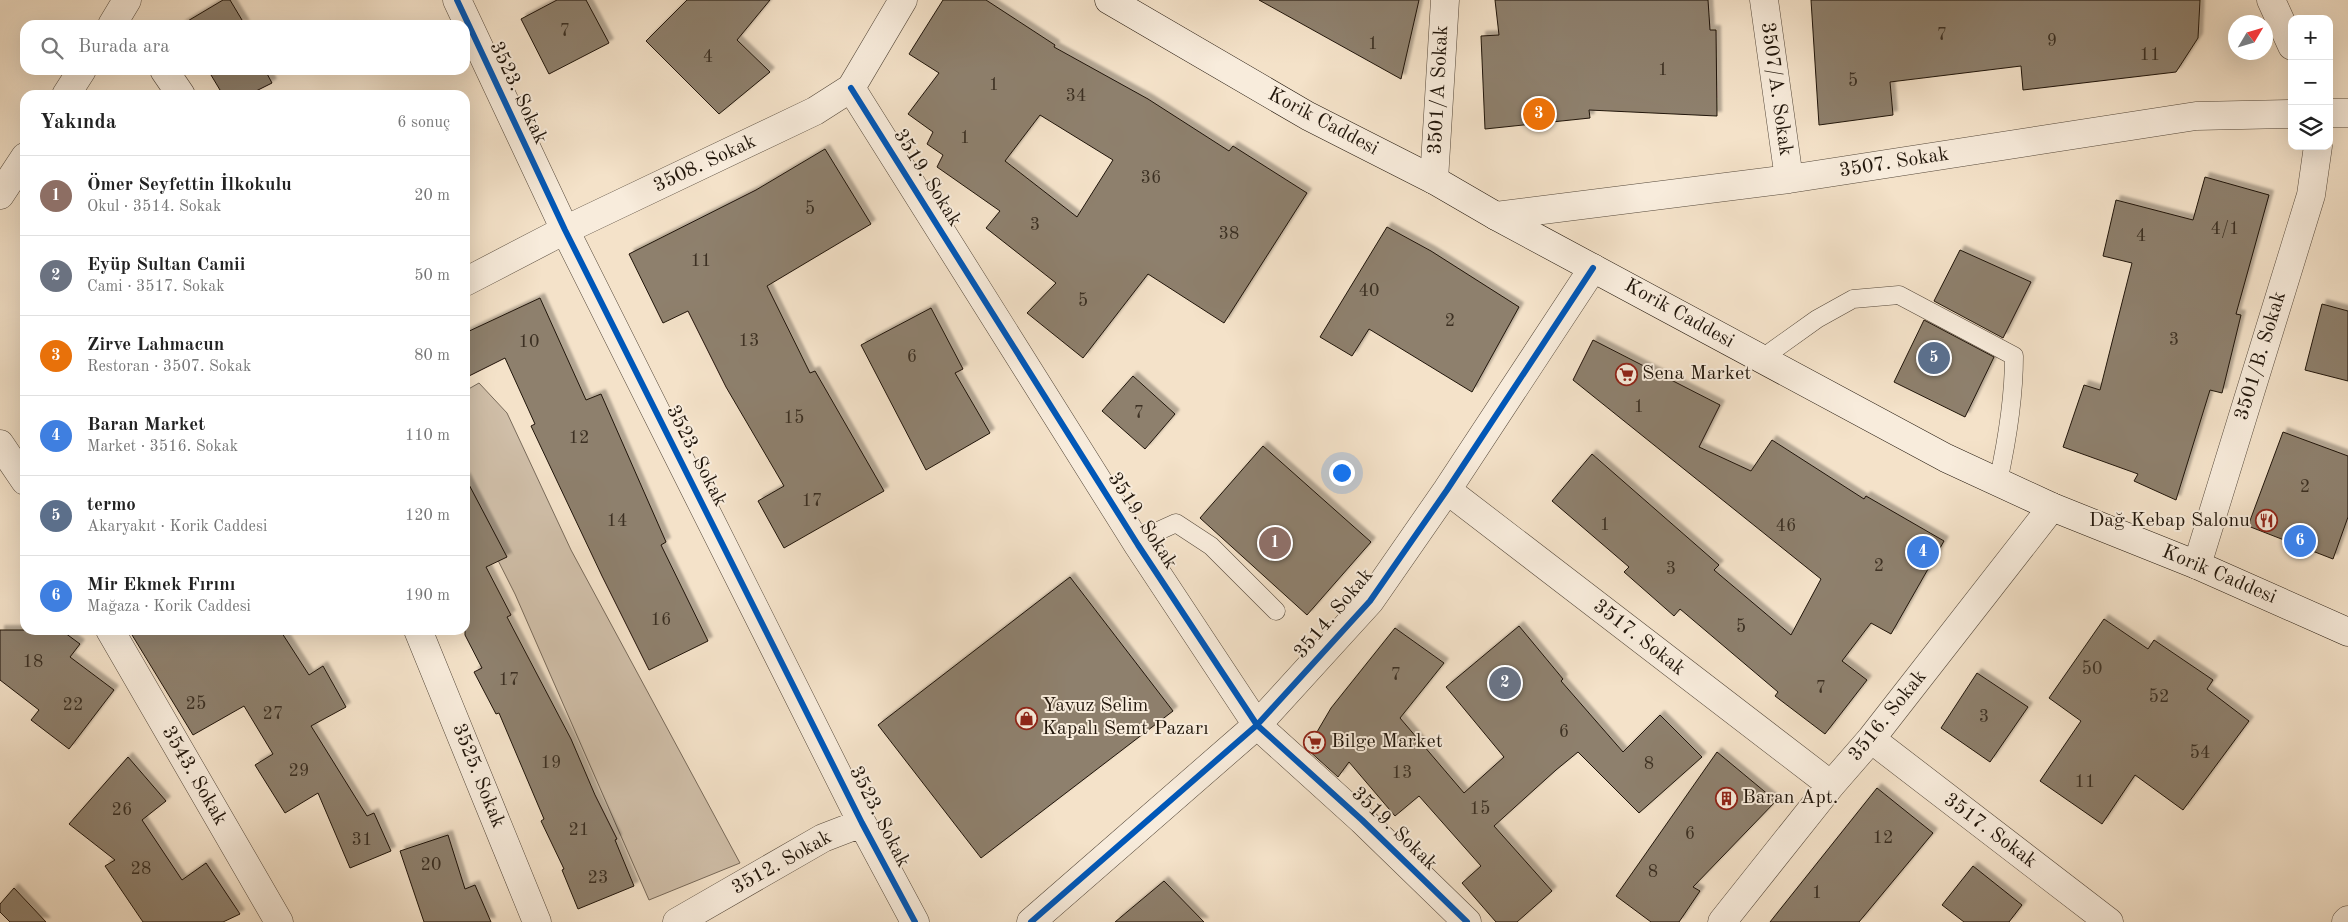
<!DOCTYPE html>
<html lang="tr">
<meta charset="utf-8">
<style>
:root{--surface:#fff;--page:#f6f6f6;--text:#222;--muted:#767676;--line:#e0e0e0;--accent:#1a73e8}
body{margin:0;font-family:"Old Standard TT",serif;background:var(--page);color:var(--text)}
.controls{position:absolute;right:15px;top:15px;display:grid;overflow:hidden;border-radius:10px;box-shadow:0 5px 20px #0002}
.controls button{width:45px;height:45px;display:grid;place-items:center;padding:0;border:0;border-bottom:1px solid var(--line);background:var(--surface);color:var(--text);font:25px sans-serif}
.compass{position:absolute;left:2228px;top:15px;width:45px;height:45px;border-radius:50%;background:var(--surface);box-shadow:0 5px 20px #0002;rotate:52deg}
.you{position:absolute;left:1341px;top:472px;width:18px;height:18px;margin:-12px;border:4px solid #fff;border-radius:50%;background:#1a73e8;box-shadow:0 0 0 8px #1a73e833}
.badge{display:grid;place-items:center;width:32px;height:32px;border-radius:50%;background:var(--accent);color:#fff;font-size:16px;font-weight:700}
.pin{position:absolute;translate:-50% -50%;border:2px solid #fff;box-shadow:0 1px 5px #0006}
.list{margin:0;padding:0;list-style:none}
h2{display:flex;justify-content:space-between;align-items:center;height:65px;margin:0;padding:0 20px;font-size:21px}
h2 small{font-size:16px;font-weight:400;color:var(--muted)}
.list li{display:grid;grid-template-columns:32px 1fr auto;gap:15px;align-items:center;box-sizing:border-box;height:80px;padding:0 20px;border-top:1px solid var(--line)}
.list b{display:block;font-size:19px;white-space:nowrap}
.list p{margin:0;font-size:16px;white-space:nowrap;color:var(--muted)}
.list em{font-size:16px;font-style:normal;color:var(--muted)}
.icon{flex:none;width:28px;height:28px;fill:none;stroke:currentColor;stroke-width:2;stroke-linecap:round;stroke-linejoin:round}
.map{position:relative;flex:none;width:2348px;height:922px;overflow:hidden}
.search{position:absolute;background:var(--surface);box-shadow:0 5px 20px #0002;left:20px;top:20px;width:450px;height:55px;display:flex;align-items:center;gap:12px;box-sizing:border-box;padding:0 18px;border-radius:15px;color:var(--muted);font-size:19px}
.panel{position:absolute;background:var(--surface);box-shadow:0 5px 20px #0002;left:20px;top:90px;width:450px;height:545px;border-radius:15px}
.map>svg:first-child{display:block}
.green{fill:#d0bfa9;stroke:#786a5a}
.building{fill:#8e806d;stroke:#20150a;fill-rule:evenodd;filter:url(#shadow)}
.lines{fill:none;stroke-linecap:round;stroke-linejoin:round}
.lane-casing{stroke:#55483a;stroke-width:19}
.street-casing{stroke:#55483a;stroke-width:29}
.secondary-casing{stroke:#20150a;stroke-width:29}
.lane{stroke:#f8ecdc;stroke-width:18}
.street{stroke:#f8ecdc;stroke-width:28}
.secondary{stroke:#f8ecdc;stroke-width:28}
.cycleway-casing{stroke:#f8ecdc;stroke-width:9}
.cycleway{stroke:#0057b8;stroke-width:6}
.labels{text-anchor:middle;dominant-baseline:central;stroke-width:4;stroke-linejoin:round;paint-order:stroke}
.number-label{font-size:18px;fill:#3c3023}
.street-label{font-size:20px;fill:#20150a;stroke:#f8ecdc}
.poi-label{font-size:20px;fill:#20150a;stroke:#f8ecdc;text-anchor:start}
</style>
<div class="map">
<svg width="2348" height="922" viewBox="0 0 2348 922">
<defs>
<filter id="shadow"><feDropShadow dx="4.5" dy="-4.5" stdDeviation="1" flood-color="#0004"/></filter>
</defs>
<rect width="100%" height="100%" fill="#f4e2c9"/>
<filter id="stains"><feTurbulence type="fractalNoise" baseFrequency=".004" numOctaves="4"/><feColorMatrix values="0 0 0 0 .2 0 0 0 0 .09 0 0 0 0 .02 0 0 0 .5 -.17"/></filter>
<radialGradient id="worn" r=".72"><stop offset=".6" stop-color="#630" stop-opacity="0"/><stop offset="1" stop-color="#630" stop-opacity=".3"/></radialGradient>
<path class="green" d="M479,383L507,413L571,550L740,863L649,900L515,594L465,495V391Z"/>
<path class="building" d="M223,0H230L245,25H181Z
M557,0H586L609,43L549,74L521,19Z
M687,0H770L737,40L770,72L719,114L646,41Z
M943,0H986L1055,45L1054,47L1148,99L1229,151L1233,146L1307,193L1224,323L1148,274L1083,358L1027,313L1056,283L986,228L1000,211L937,167L943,155L927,144L933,132L908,114L939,73L909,54ZM1040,115L1113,160L1077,217L1005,161Z
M1259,0H1419L1401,79Z
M1495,0H1708L1710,30H1716L1717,116L1589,110L1590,118L1485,129L1481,36L1499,35Z
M1811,0H2200L2198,38L2176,72L2023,90L2021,66L1890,82L1893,115L1819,125Z
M208,70H265L272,83L248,95H223Z
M825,149L871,224L767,286L810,373L815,371L884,491L784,548L758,501L784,486L726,387L688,311L663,323L629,254L756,190Z
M2205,177L2269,195L2236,314L2241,315L2222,393L2210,390L2176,500L2134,481L2138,474L2063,447L2084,385L2100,390L2132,263L2103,256L2116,200L2193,220Z
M1387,227L1431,251L1519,307L1472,392L1369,329L1352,356L1320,337Z
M1960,250L2031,282L2003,338L1934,301Z
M540,298L586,400L601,394L666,542L661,545L708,641L649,670L602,576L531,426L535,424L505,358L465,378V333Z
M2322,304L2348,311V381L2305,370Z
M931,308L963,369L955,373L990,433L926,470L861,345Z
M1924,320L1994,357L1965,417L1894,382Z
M1593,340L1720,405L1699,447L1751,471L1772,440L1864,499L1866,496L1944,541L1891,634L1871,623L1842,661L1867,680L1825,734L1775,696L1778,692L1680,609L1674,616L1624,572L1629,567L1552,501L1592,454L1719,565L1714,570L1791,635L1821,579L1573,380Z
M1133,376L1175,414L1145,449L1102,411Z
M2283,432L2348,456V517L2333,559L2248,526Z
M1263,446L1371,542L1307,615L1200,518Z
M465,477L507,557L486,567L511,615L507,617L571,739L595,795L617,839L615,840L634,886L578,909L562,870L564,869L541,821L544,819L499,713L496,714L474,672L482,668L465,635Z
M1070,577L1173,711L981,858L878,725Z
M2104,619L2148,649L2154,640L2213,680L2207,689L2249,721L2183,810L2135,775L2102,824L2040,781L2081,721L2049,698Z
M1519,626L1563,679L1561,681L1623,752L1660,715L1702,757L1639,813L1578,752L1556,770L1494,826L1552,891L1517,922H1496L1462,883L1481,866L1419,796L1395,816L1349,762L1338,777L1307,749L1331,708L1395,628L1444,663L1400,718L1464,793L1504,757L1446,687Z
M0,630H61L80,644L70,657L114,690L69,749L31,720L39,710L0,680Z
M129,630H280L309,675L323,666L346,707L311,726L367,816L374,813L391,851L350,868L318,793L285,813L255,765L273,754L244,706L193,735Z
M1977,673L2028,707L1990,762L1941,728Z
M1717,752L1776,801L1693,887L1700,891L1679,922H1651L1616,896Z
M128,757L166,801L142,820L182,880L206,863L240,914L223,922H143L105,866L115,860L69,824Z
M1877,788L1933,833L1859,922H1770Z
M448,835L465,889L475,885L491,922H424L400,851Z
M1973,866L2022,905L2009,922H1964L1942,905Z
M1164,881L1204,922H1115Z
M14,888L46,922H10L0,912V904Z"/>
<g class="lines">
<defs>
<path id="lane" d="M1761,359L1817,319L1853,299L1899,295L2014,356C2014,398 2007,441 1998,482
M1138,545L1154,533L1176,523L1211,546L1276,611"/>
<path id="street" d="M457,0L565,230L862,823L915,922
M1764,0L1789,179
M2271,0L2292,46
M112,25L127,0
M164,70L181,95
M851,88L1138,545L1257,725L1362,820L1467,922
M66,95L82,70
M2329,113H2348
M1434,180L1445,0
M0,195L25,157
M1496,216L1789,179L2196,116L2292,114
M465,282L565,230L815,111L851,88L903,0
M0,444L25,481
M1447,490L1831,785
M2197,565L2311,195L2318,146
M110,630L279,922
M418,630L537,922
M1871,739L2109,922
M677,922L823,838L862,823
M1031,922L1257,725L1370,601L1447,490L1593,268
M1722,922L1831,785L1871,739L2052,507
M2346,922L2348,920"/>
<path id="secondary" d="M1109,0L1308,116L1434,180L1496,216L1946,458L2052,507L2197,565L2348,632"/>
</defs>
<use href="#lane" class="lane-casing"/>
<use href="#street" class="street-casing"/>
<use href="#secondary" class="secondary-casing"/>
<use href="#lane" class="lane"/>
<use href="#street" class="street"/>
<use href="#secondary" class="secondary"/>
<defs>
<path id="cycleway" d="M457,0L565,230L862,823L915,922
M851,88L1138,545L1257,725L1362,820L1467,922
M1031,922L1257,725L1370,601L1447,490L1593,268"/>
</defs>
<use href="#cycleway" class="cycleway-casing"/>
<use href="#cycleway" class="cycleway"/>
</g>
<defs>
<symbol id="supermarket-ring" viewBox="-11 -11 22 22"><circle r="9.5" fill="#f8ecdc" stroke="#8f2418" stroke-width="1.5"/><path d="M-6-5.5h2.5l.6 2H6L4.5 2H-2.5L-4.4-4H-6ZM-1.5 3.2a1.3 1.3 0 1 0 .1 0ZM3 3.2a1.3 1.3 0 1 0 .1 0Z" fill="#8f2418"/></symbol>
<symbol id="restaurant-ring" viewBox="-11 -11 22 22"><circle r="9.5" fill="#f8ecdc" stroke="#8f2418" stroke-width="1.5"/><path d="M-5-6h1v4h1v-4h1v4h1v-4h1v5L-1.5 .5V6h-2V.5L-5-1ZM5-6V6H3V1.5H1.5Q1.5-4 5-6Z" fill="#8f2418"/></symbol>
<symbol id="shop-ring" viewBox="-11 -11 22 22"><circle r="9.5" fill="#f8ecdc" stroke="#8f2418" stroke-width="1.5"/><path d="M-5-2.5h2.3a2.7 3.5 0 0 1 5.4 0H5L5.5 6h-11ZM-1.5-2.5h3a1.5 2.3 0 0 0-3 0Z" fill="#8f2418"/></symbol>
<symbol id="building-ring" viewBox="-11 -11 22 22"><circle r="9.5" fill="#f8ecdc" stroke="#8f2418" stroke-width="1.5"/><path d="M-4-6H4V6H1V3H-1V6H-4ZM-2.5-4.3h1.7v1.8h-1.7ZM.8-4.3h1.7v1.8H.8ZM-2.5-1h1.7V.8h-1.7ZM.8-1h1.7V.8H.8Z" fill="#8f2418"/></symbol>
</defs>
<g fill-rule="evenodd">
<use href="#supermarket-ring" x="1614" y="362" width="25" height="25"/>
<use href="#restaurant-ring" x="2254" y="508" width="25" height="25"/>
<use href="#shop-ring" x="1014" y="706" width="25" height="25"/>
<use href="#supermarket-ring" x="1302" y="730" width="25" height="25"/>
<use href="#building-ring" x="1714" y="786" width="25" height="25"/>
</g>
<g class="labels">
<g class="number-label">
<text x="565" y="31">7</text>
<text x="1942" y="35">7</text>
<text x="2052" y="41">9</text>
<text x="1373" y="44">1</text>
<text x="2150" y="55">11</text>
<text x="708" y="57">4</text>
<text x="1663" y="70">1</text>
<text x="1853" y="81">5</text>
<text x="994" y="85">1</text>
<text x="1076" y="96">34</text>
<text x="965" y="138">1</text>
<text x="1151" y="178">36</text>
<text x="810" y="209">5</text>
<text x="1035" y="225">3</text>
<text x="2225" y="229">4/1</text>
<text x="1229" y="234">38</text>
<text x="2141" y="236">4</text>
<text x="701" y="261">11</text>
<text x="1369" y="291">40</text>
<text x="1083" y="301">5</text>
<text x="1450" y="321">2</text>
<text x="2174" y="340">3</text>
<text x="749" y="341">13</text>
<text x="529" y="342">10</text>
<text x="912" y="357">6</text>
<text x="1639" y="407">1</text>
<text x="1139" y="413">7</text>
<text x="794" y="418">15</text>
<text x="579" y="438">12</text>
<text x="2305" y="487">2</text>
<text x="812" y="501">17</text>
<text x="617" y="521">14</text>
<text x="1605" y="525">1</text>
<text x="1786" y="526">46</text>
<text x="1879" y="566">2</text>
<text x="1671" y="569">3</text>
<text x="661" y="620">16</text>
<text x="1741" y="627">5</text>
<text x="33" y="662">18</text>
<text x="2092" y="669">50</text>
<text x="1396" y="675">7</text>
<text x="509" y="680">17</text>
<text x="1821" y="688">7</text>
<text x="2159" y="697">52</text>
<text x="196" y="704">25</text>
<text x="73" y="705">22</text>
<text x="273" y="714">27</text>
<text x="1984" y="717">3</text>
<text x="1564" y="732">6</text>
<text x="2200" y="753">54</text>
<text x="551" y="763">19</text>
<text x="1649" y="764">8</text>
<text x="299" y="771">29</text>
<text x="1402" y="773">13</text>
<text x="2085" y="782">11</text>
<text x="1480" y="809">15</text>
<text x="122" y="810">26</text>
<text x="579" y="830">21</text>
<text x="1690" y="834">6</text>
<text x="1883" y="838">12</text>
<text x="362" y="840">31</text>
<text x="431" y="865">20</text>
<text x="141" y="869">28</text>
<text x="1653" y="872">8</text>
<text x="598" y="878">23</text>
<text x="1817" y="893">1</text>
</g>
<g class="street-label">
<text transform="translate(1776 89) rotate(82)">3507/A. Sokak</text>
<text transform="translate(1439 90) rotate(-87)">3501/A Sokak</text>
<text transform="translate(518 93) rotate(65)">3523. Sokak</text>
<text transform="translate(1323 122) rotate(28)">Korik Caddesi</text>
<text transform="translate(1894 163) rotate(-9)">3507. Sokak</text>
<text transform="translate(705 164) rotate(-25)">3508. Sokak</text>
<text transform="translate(927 178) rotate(58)">3519. Sokak</text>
<text transform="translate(1679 314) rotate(29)">Korik Caddesi</text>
<text transform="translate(2261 356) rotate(-73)">3501/B. Sokak</text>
<text transform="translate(696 456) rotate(63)">3523. Sokak</text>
<text transform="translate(1142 521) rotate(57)">3519. Sokak</text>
<text transform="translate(2219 575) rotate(23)">Korik Caddesi</text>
<text transform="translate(1334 614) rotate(-50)">3514. Sokak</text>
<text transform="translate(1639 638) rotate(38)">3517. Sokak</text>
<text transform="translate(1888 716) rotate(-51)">3516. Sokak</text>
<text transform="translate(194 776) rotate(60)">3543. Sokak</text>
<text transform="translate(478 776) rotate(68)">3525. Sokak</text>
<text transform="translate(879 817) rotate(63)">3523. Sokak</text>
<text transform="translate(1394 829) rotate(44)">3519. Sokak</text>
<text transform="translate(1990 831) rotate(37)">3517. Sokak</text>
<text transform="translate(782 863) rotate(-29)">3512. Sokak</text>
</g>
<g class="poi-label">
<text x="1642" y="374">Sena Market</text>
<text x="2250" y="521" text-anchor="end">Dağ Kebap Salonu</text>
<text x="1042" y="706">Yavuz Selim<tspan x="1042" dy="23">Kapalı Semt Pazarı</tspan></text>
<text x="1331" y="742">Bilge Market</text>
<text x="1742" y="798">Baran Apt.</text>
</g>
</g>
<rect width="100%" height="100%" filter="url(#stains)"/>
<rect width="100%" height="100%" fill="url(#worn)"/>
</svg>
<div class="controls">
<button>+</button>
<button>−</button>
<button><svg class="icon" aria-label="layers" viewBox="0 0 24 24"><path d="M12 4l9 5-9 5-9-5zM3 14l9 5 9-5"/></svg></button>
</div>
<svg class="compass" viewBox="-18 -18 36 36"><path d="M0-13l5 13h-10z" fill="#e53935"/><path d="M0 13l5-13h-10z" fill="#767676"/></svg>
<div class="you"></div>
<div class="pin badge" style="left:1275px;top:543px;background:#8d6e63">1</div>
<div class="pin badge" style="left:1505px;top:683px;background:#6b7280">2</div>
<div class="pin badge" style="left:1539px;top:114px;background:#e8710a">3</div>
<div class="pin badge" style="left:1923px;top:552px;background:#3f7fe0">4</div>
<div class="pin badge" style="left:1934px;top:358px;background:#5c6f8a">5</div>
<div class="pin badge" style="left:2300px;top:541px;background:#3f7fe0">6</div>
<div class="search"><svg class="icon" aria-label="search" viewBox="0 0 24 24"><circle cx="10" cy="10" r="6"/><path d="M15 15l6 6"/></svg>Burada ara</div>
<section class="panel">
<h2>Yakında<small>6 sonuç</small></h2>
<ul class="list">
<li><span class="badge" style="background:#8d6e63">1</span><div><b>Ömer Seyfettin İlkokulu</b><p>Okul · 3514. Sokak</p></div><em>20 m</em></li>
<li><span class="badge" style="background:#6b7280">2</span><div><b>Eyüp Sultan Camii</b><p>Cami · 3517. Sokak</p></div><em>50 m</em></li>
<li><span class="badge" style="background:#e8710a">3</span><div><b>Zirve Lahmacun</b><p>Restoran · 3507. Sokak</p></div><em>80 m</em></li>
<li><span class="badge" style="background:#3f7fe0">4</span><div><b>Baran Market</b><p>Market · 3516. Sokak</p></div><em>110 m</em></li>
<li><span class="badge" style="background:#5c6f8a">5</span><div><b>termo</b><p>Akaryakıt · Korik Caddesi</p></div><em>120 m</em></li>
<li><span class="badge" style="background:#3f7fe0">6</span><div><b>Mir Ekmek Fırını</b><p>Mağaza · Korik Caddesi</p></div><em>190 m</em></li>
</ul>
</section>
</div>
